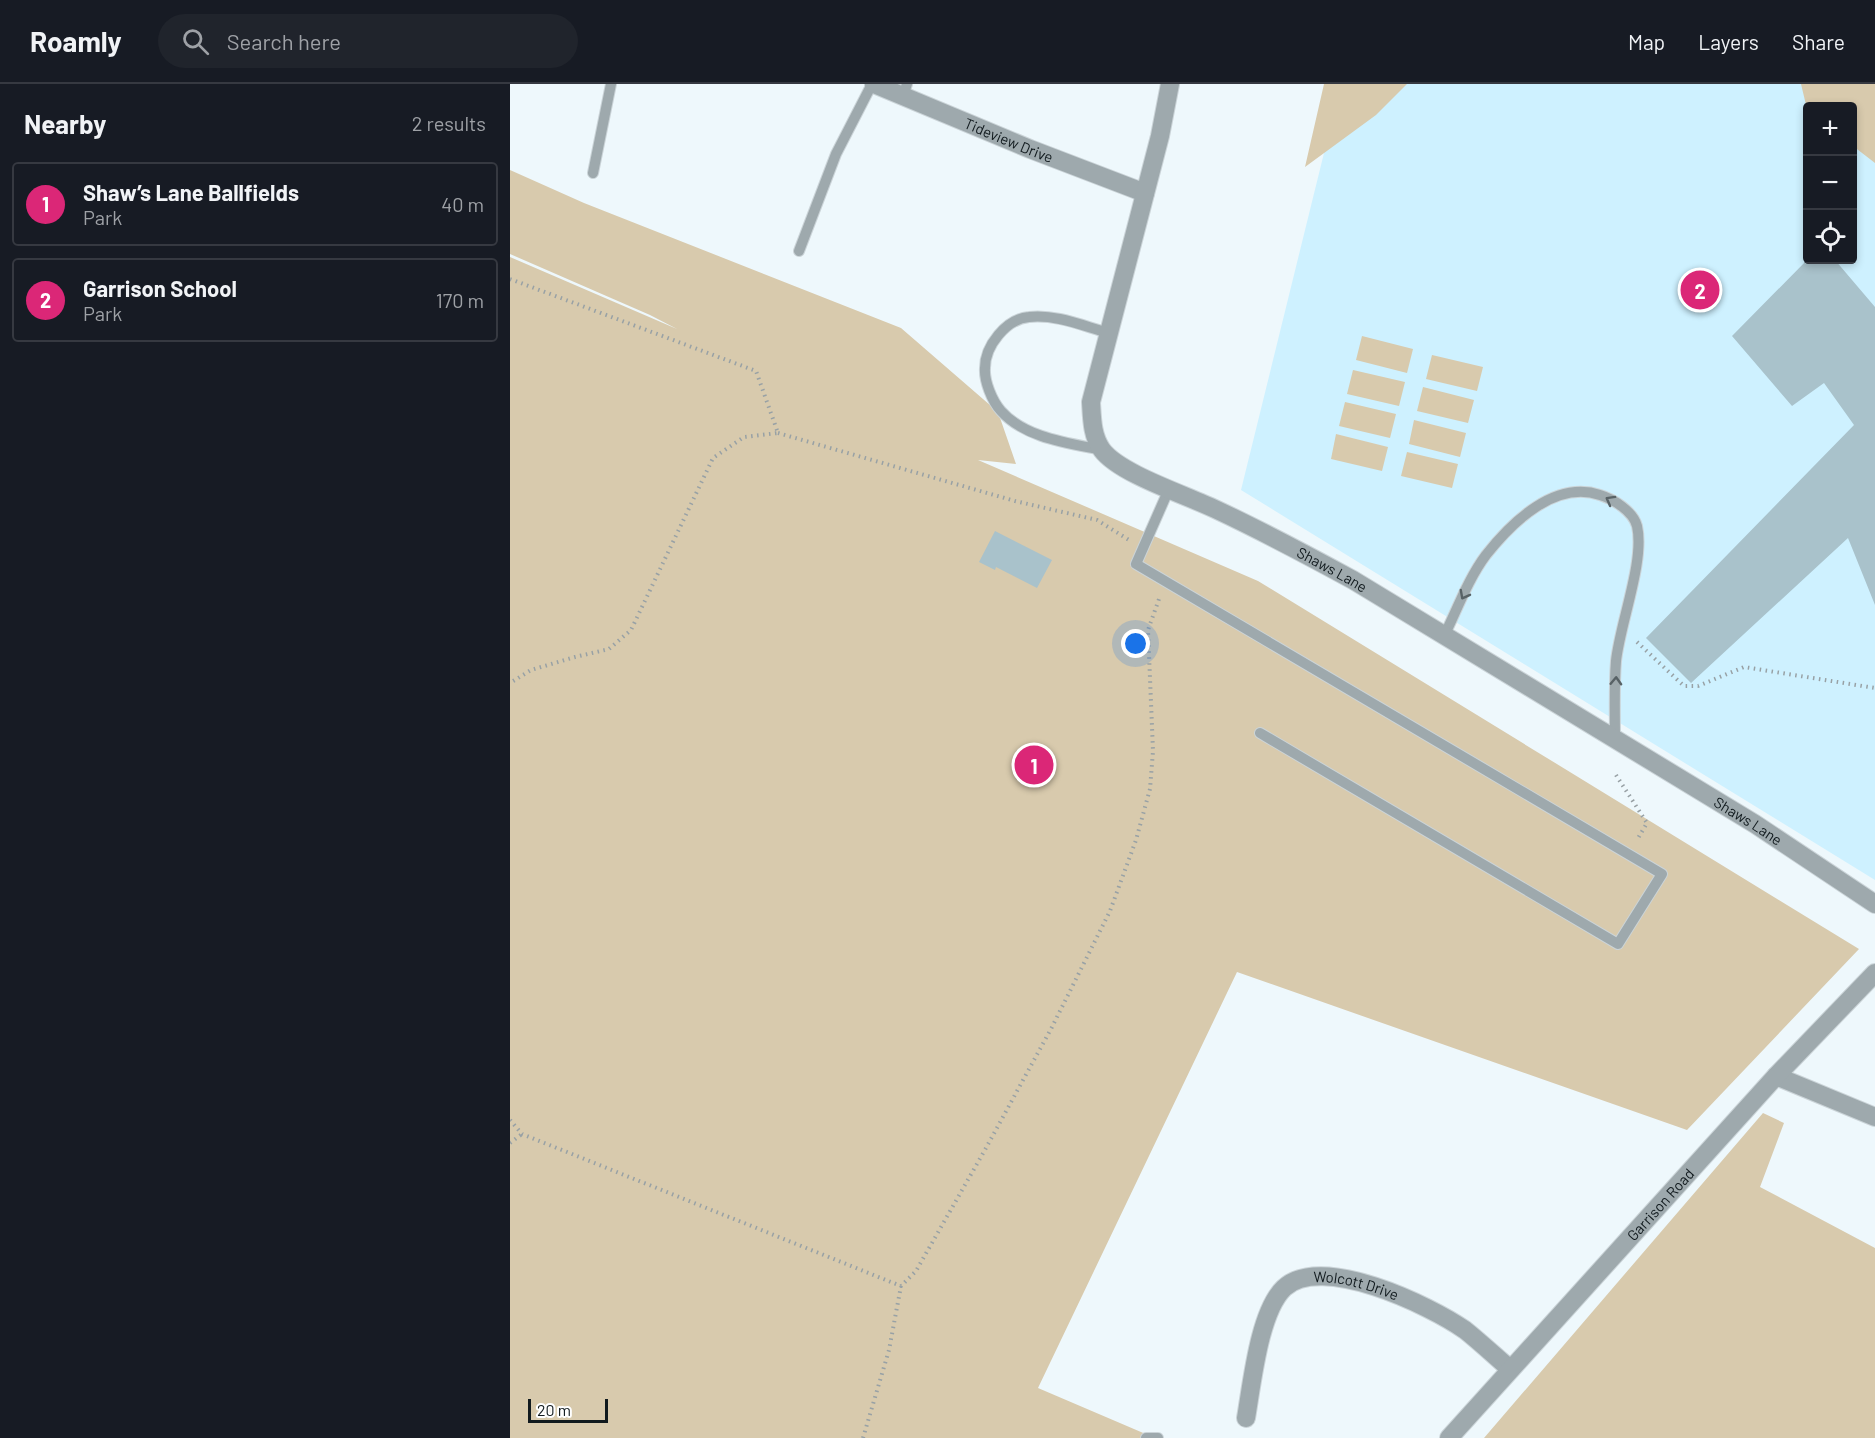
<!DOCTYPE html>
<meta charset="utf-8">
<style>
:root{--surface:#171b24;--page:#20242c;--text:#f1f3f6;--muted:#9ea1a6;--line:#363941;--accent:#db2777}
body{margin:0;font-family:Barlow,sans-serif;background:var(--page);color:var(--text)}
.controls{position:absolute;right:18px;top:18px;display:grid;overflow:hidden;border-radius:6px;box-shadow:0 3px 9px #0003}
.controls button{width:54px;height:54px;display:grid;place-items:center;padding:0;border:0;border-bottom:2px solid var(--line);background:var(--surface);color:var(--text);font:30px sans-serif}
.scale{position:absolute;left:18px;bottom:15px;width:80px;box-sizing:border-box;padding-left:6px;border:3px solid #111a1e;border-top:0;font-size:16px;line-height:21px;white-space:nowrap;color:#111a1e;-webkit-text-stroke:4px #fff;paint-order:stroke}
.you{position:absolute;left:626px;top:560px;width:21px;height:21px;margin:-15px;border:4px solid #fff;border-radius:50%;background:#1a73e8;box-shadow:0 0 0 9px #1a73e833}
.badge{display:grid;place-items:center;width:39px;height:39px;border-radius:50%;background:var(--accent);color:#fff;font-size:20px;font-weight:700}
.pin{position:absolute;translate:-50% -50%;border:3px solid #fff;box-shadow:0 2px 6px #0006}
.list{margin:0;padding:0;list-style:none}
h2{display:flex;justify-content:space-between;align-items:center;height:78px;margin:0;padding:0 24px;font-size:26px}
h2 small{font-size:20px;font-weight:400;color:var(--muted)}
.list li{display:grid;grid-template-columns:39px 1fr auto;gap:18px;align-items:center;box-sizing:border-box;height:84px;margin:0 12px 12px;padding:0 12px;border:2px solid var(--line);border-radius:6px}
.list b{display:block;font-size:22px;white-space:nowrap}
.list p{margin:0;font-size:20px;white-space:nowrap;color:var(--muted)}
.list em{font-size:20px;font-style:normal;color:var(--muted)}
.icon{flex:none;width:33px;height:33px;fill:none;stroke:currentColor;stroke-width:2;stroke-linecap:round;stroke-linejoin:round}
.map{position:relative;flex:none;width:1365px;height:1354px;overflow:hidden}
header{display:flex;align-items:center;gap:36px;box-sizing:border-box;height:84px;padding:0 30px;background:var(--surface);border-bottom:2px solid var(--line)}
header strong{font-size:28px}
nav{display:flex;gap:33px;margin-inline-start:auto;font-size:21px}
.search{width:420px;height:54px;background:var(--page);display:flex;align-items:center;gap:15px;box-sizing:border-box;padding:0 21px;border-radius:33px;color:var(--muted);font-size:22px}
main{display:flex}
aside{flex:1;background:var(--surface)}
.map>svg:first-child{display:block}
.built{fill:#cef1ff;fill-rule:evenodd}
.green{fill:#d8caad}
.building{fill:#a9c2cb}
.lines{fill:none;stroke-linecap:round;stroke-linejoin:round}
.lane-casing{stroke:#cbd4d8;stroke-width:12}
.street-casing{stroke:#cbd4d8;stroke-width:20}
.path{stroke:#98a1a5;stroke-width:4;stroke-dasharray:1.5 4.5;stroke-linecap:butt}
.lane{stroke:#9ea9ad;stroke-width:10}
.street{stroke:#9ea9ad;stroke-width:18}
.oneway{stroke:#586266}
.labels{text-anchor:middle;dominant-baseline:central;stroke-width:4.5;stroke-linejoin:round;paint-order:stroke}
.street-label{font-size:15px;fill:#111a1e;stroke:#fff}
</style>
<header>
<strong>Roamly</strong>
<div class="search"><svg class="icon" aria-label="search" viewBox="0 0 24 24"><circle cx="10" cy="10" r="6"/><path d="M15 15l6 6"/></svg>Search here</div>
<nav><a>Map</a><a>Layers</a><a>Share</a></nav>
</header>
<main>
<aside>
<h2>Nearby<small>2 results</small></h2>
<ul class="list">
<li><span class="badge">1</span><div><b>Shaw’s Lane Ballfields</b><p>Park</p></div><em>40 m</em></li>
<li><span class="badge">2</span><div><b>Garrison School</b><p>Park</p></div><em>170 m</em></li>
</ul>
</aside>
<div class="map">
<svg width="1365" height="1354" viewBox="0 0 1365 1354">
<rect width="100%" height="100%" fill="#eef8fc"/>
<path class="built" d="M831,0H1365V796L731,406ZM1298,22H1342V176H1298Z"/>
<path class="green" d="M814,0H897L866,31L795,83Z
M1291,0H1365V79L1343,62L1342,22H1298L1297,25Z
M0,86L74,119L391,244L488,328L506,380L468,376L748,497L1349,865L1177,1046L727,888L528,1304L645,1354H0V173L167,245L140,231L0,170Z
M852,252L903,265L897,289L846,276Z
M922,271L973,283L967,307L916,295Z
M843,286L895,298L889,322L837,310Z
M913,303L964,316L958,339L907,327Z
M835,318L886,330L880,354L829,342Z
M904,336L956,349L950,373L899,360Z
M826,350L878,363L872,387L821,375Z
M897,368L948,380L942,404L891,392Z
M1253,1029L1274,1039L1250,1103L1365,1164V1354H974Z"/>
<path class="building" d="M1297,176H1325L1365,223V521L1338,454L1181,599L1136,554L1344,341L1314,299L1282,322L1222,252Z
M485,447L542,476L527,504L486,483L485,486L469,478Z"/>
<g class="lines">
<defs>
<path id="lane" d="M393,12L397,0
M83,89L101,0
M289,167L326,70L362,0
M592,366C558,359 515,354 491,327C482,317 474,297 475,284C475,262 496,235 519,233C546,230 573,242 599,249
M659,405L626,480L1152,790L1108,860L750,649
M934,552C947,526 958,495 976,471C1002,438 1045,396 1090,411C1103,415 1123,427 1127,442C1135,477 1110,539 1106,577C1104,603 1105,629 1105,655
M636,1354H648"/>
<g id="street">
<path id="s1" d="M364,0L520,65L635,109"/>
<path id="s2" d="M660,0L650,52L581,318C582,335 582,352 592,366C610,390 676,411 705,425C752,447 797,471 843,496L1245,740L1365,820"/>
<path d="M1266,992L1365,1033"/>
<path id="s3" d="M736,1334C742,1300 749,1228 774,1204C811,1169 919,1221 955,1246C970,1258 985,1272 1000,1285"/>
<path id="s4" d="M939,1354L1266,992L1365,889"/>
</g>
</defs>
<use href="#lane" class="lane-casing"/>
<use href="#street" class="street-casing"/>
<path class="path" d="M0,195L246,287L268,349L234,353L203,374L121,546L99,565L65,573L21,586L0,599
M268,349L505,417L587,436L619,456
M1127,558L1174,602H1188L1234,583L1365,604
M1106,691L1137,739L1127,756
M0,1036L12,1050L391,1202L406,1187L476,1064L542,943L600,827L626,756L640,705L643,667L638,546L649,515
M0,1059L12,1050
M353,1354L379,1266L391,1202"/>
<use href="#lane" class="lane"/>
<use href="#street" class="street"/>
</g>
<defs><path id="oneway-chevron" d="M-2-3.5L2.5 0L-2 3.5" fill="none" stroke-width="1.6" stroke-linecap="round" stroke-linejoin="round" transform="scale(1.5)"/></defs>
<g class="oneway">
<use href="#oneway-chevron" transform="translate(1100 416) rotate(-151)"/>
<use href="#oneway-chevron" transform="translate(954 511) rotate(118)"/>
<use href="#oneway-chevron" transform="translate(1106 597) rotate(-88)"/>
</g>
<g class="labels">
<g class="street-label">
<text stroke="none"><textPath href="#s1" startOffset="146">Tideview Drive</textPath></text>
<text stroke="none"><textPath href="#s2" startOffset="638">Shaws Lane</textPath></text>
<text stroke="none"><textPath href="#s2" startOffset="1124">Shaws Lane</textPath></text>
<text stroke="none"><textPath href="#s4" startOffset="315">Garrison Road</textPath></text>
<text stroke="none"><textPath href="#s3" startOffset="213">Wolcott Drive</textPath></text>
</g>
</g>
</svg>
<div class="controls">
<button>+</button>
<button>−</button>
<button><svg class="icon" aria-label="locate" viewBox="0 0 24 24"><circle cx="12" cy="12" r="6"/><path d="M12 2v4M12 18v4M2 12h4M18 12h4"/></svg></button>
</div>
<div class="scale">20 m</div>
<div class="you"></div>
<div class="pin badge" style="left:524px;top:681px">1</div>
<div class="pin badge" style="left:1190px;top:206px">2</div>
</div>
</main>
